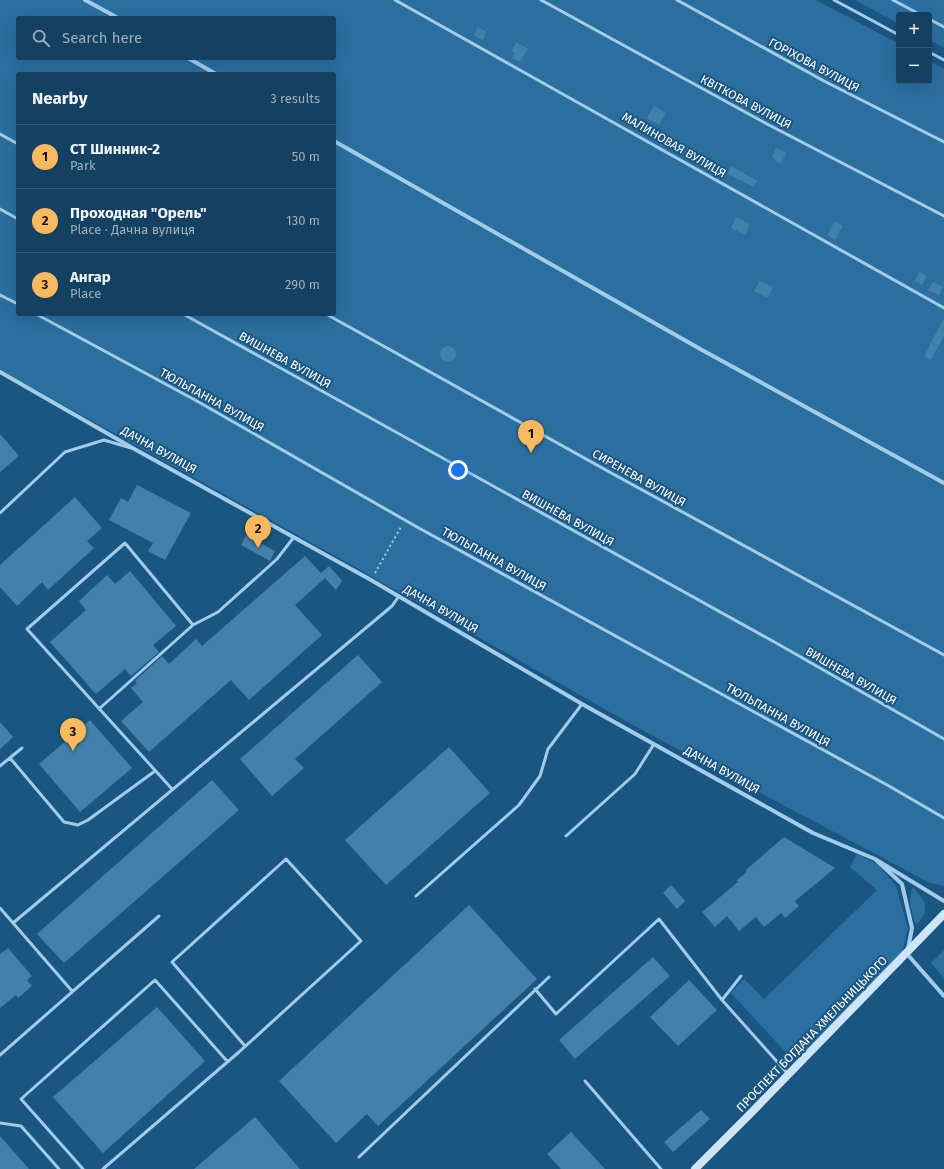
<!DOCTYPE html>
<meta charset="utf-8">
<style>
:root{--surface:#144062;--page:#1d4768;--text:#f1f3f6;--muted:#9dafbe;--line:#335977;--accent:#fbb95e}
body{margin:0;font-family:"Fira Sans",sans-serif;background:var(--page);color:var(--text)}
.controls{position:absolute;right:12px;top:12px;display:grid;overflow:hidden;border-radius:4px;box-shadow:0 4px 16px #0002}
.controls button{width:36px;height:36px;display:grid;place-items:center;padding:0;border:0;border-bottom:1px solid var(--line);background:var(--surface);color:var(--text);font:20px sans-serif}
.you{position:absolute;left:458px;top:470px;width:14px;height:14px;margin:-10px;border:3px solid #fff;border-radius:50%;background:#1a73e8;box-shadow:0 0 0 6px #1a73e833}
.badge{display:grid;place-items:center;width:26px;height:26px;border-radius:50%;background:var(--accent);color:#111;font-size:13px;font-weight:700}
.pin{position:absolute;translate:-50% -33px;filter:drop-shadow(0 1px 2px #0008)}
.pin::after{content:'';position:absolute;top:21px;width:14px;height:12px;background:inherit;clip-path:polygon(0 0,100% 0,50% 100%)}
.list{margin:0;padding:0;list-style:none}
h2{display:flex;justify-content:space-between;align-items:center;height:52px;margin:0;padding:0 16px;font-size:17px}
h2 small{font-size:13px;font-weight:400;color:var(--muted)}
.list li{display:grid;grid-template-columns:26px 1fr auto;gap:12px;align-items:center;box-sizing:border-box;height:64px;padding:0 16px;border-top:1px solid var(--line)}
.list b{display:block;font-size:15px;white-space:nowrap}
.list p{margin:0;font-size:13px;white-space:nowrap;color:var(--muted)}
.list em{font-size:13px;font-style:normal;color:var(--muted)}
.icon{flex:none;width:22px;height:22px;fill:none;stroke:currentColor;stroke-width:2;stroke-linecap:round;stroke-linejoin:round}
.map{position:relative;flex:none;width:944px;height:1169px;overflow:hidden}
.search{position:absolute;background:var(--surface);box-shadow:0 4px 16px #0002;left:16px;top:16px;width:320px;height:44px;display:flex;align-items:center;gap:10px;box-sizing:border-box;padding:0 14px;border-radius:4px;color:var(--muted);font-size:15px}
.panel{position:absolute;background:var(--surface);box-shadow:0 4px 16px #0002;left:16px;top:72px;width:320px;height:244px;border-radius:4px}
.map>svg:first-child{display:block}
.green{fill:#2b6f9f;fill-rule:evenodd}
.building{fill:#4480ac}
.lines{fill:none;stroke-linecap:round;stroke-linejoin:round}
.path{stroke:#a1ccea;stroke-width:2;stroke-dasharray:2 3;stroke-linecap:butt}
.lane{stroke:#a1ccea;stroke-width:3}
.street{stroke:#a1ccea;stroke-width:4}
.secondary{stroke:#cce5f8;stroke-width:8}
.labels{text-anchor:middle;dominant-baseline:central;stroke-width:4;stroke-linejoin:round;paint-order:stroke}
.street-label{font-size:12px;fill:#fff;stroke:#1b5682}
</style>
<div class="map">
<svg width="944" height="1169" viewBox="0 0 944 1169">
<rect width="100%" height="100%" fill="#1b5682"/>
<path class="green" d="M0,0H816L899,44V81H929V61L944,69V886L930,883L631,724L346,562L0,370ZM18,18H334V58H18ZM18,74H334V314H18Z
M855,0H944V48L929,40V15H899V24Z
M857,854L877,864L896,886L908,929L902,952L799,1059L791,1058L731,993L744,979L764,999L877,890L850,867Z
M913,887L925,902V914L916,925C912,913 907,900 913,887Z
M944,950V978L931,963Z"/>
<path class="building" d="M478,27L486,32L483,40L474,36Z
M516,42L528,49L520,62L512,58L515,53L512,51Z
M654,106L666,113L659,125L647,118Z
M625,110L634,115L629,123L620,117Z
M776,148L786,153L781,164L772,158Z
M731,166L757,181L754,187L728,174Z
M736,217L750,224L745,235L731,228Z
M835,221L843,226L835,240L827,235Z
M919,272L927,276L922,285L915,281Z
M760,281L773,287L767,298L754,291Z
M933,282L943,287L939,295L928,290Z
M944,318V336L931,360L924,356Z
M440 354a8 8 0 1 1 16 0a8 8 0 1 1-16 0Z
M0,434L19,456L0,472Z
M137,485L191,513L165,560L148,551L153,543L109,520L121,498L128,502Z
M75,497L102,528L87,541L94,548L48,590L42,582L17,606L0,587V565Z
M246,535L275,551L270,561L241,545Z
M305,556L321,573L329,566L342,581L336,590L325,578L295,605L322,635L249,700L231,680L149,752L121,721L143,702L131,688L137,683L135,681L162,656L169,664L196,639L202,646Z
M130,571L176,626L153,645L159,652L131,676L125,669L96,694L50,642L86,610L79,601L107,575L115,584Z
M358,655L382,682L295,759L304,768L272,796L240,759Z
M90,720L132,768L80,812L39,764Z
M0,722L13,737L0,749Z
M449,747L490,793L386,885L345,840Z
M212,780L239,810L64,963L37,934Z
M784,837L835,868L795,901L799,906L785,918L781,913L764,927L756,917L739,931L727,916L715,927L702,912L738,882L737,880L747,872L746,870Z
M671,885L685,901L677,909L663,893Z
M469,905L537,979L378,1126L367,1114L336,1143L279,1081Z
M8,948L32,976L27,980L32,986L18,998L16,995L0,1008V954Z
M653,957L670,976L575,1059L559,1040Z
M689,980L717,1010L678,1046L650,1017Z
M157,1007L205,1061L103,1153L53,1097Z
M701,1110L710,1119L673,1152L664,1142Z
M255,1117L300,1169H194Z
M571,1132L605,1169H561L547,1154Z
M0,1136L29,1169H0Z"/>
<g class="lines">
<path class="path" d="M375,573L402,525"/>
<path class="lane" d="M395,0L944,308
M541,0L767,124L944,216
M677,0L824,81L944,142
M834,0L899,35
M893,0L921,15
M929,19L944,27
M929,52L944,60
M0,134L18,144
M0,209L18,219
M0,295L18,304
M36,314L195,400L417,527L889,786L944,818
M183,314L778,644L944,739
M326,314L613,474L944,655
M0,513L65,452L104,440L131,448
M99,709L193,625L218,612L277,559L294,537
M10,758L64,822L78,825L88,820L155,771
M0,766L22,748
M172,789L27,629L125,543L193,625
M566,836L635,774L654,744
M416,896L519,805L540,776L548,749L582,704
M0,908L72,991
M13,923L392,606L399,596
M535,989L556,1014L659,919L722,1000L788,1074
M722,1000L741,976
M0,1055L159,916
M585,1081L661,1169
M0,1123L21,1126L59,1169
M359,1157L549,977
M83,1169L21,1099L155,980L227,1061
M103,1169L239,1052L361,941L286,859L172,962L245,1046"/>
<path class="street" d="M85,0L118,18
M188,58L216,74
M334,141L702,350L944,483
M0,372L138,451L371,580L582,704L813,833L875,859
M944,901L875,859L902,884L912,928L907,954L944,996"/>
<path class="secondary" d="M695,1169L750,1114L944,914"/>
</g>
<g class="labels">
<g class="street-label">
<text transform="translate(814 65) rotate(28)">ГОРІХОВА ВУЛИЦЯ</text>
<text transform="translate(746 102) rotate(28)">КВІТКОВА ВУЛИЦЯ</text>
<text transform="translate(674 145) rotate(30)">МАЛИНОВАЯ ВУЛИЦЯ</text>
<text transform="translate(285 360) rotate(29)">ВИШНЕВА ВУЛИЦЯ</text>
<text transform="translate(212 400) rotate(29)">ТЮЛЬПАННА ВУЛИЦЯ</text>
<text transform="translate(159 450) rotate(29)">ДАЧНА ВУЛИЦЯ</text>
<text transform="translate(639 478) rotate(29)">СИРЕНЕВА ВУЛИЦЯ</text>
<text transform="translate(568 518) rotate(29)">ВИШНЕВА ВУЛИЦЯ</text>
<text transform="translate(494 559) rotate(29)">ТЮЛЬПАННА ВУЛИЦЯ</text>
<text transform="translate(441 609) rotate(30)">ДАЧНА ВУЛИЦЯ</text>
<text transform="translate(851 676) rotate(30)">ВИШНЕВА ВУЛИЦЯ</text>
<text transform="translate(778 715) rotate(29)">ТЮЛЬПАННА ВУЛИЦЯ</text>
<text transform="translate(722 770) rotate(29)">ДАЧНА ВУЛИЦЯ</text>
<text transform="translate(812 1034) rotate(-46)">ПРОСПЕКТ БОГДАНА ХМЕЛЬНИЦЬКОГО</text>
</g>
</g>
</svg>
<div class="controls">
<button>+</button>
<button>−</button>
</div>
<div class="you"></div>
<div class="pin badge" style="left:531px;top:453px">1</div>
<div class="pin badge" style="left:258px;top:548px">2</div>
<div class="pin badge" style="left:73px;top:751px">3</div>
<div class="search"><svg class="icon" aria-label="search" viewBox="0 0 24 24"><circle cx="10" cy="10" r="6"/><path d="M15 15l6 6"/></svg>Search here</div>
<section class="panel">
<h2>Nearby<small>3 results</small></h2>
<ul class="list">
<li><span class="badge">1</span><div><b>СТ Шинник-2</b><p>Park</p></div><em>50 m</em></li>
<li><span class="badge">2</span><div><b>Проходная &quot;Орель&quot;</b><p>Place · Дачна вулиця</p></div><em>130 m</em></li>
<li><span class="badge">3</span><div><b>Ангар</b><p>Place</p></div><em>290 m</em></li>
</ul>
</section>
</div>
